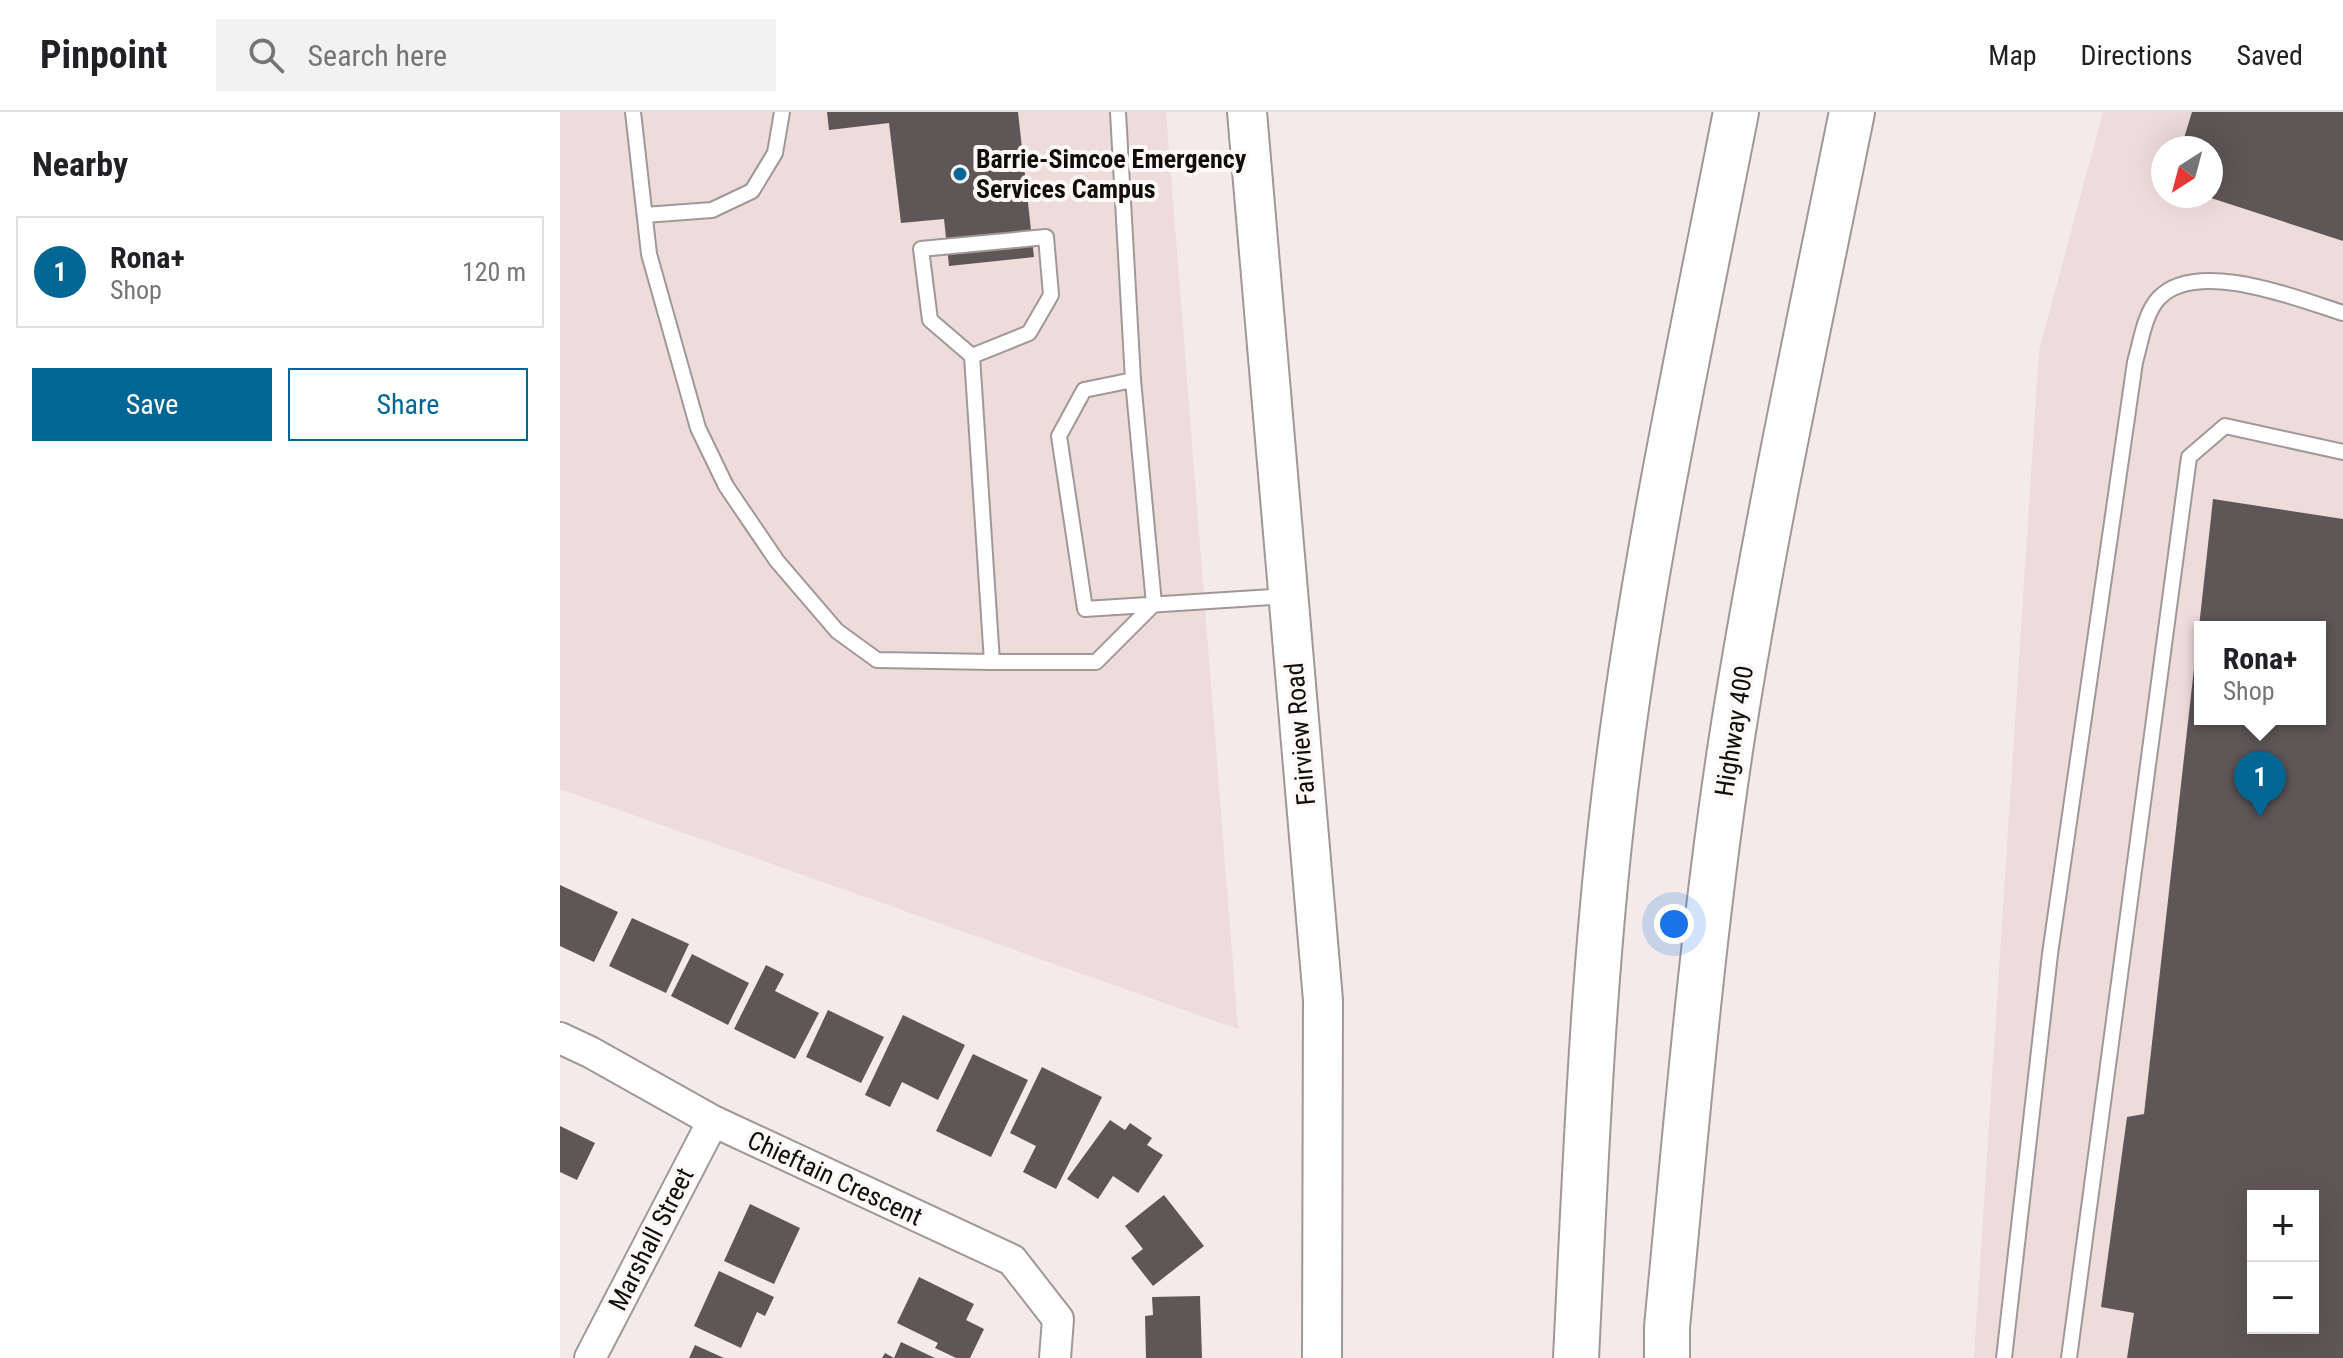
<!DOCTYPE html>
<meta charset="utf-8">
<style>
:root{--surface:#fff;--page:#f2f2f2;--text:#202124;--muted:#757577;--line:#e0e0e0;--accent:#006795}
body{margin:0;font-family:"Roboto Condensed",sans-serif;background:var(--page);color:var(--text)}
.controls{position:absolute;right:24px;bottom:24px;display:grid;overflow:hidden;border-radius:0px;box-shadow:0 8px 32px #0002}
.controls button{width:72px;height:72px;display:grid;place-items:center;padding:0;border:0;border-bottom:2px solid var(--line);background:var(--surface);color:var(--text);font:40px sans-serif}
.compass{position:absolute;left:1591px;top:24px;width:72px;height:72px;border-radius:50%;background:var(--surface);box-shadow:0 8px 32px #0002;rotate:216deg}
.you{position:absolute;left:1114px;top:812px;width:28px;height:28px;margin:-20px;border:6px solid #fff;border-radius:50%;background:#1a73e8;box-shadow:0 0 0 12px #1a73e833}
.badge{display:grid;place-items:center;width:52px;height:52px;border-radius:50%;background:var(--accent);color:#fff;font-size:26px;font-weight:700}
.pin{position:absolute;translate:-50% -66px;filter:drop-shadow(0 2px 4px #0008)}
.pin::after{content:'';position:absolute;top:42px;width:28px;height:24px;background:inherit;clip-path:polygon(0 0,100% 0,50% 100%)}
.popup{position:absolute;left:1634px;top:509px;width:132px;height:104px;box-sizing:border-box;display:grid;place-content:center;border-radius:0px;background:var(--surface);filter:drop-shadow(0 2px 6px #0005);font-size:26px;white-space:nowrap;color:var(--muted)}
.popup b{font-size:30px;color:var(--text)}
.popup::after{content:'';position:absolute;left:50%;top:100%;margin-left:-16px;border:16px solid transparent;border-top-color:var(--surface)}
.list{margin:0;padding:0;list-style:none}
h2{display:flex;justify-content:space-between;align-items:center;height:104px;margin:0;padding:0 32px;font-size:34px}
h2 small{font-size:26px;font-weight:400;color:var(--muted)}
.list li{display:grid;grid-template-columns:52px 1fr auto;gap:24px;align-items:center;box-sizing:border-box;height:112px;margin:0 16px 16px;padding:0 16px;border:2px solid var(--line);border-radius:0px}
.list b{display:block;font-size:30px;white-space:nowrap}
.list p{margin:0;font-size:26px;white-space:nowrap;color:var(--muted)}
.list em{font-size:26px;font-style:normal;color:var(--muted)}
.actions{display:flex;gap:16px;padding:24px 32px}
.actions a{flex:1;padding:18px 0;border:2px solid var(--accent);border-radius:0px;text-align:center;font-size:28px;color:var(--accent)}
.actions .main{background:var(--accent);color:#fff}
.icon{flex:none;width:44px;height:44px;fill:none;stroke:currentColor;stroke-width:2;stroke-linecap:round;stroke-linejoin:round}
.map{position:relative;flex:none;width:1783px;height:1246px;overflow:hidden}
header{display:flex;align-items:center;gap:48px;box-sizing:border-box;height:112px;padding:0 40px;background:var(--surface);border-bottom:2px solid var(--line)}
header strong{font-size:38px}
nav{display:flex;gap:44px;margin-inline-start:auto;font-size:28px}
.search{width:560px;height:72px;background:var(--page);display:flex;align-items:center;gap:20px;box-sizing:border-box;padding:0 28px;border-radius:0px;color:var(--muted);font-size:30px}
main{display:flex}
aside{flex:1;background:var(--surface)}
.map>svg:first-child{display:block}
.built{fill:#eedcdb;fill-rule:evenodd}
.building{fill:#5f5757;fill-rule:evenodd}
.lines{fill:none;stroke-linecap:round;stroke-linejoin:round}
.service-casing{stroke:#a09897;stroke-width:18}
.minor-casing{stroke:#a09897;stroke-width:34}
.tertiary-casing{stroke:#a09897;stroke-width:42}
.motorway-casing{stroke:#a09897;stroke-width:48}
.service{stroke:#fff;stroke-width:14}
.minor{stroke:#fff;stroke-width:30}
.tertiary{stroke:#fff;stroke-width:38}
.motorway{stroke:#fff;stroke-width:44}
.poi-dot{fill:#006795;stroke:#fef8f8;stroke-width:3}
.labels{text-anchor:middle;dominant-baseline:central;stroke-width:8;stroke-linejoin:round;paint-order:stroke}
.poi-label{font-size:26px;font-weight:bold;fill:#100d0d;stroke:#fef8f8;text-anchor:start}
.street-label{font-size:26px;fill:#100d0d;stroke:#fef8f8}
</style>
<header>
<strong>Pinpoint</strong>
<div class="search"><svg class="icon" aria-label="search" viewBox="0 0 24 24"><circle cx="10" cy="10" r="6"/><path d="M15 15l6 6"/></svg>Search here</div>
<nav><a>Map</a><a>Directions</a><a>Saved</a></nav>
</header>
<main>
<aside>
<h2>Nearby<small></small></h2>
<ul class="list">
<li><span class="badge">1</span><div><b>Rona+</b><p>Shop</p></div><em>120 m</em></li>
</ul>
<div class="actions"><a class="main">Save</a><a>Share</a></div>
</aside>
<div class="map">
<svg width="1783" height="1246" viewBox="0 0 1783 1246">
<rect width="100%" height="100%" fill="#f3eae9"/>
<path class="built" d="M0,0H606L678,917L0,677Z
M1543,0H1783V1246H1414L1479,239ZM1603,36H1651V84H1603ZM1640,515H1760V607H1640ZM1693,1084H1753V1216H1693Z"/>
<path class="building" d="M267,0H458L474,145L389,154L384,107L341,111L329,11L269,18Z
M1632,0H1783V129L1651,86V36H1621Z
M1653,387L1783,407V1246H1567L1574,1201L1541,1195L1567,1005L1584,1002L1638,521H1640V607H1760V515H1639ZM1693,1084H1753V1216H1693Z
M0,773L58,800L34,850L0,834Z
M72,806L129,832L106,881L49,854Z
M132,842L189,871L168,913L111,884Z
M206,853L224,862L215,879L259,901L235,947L174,917Z
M268,898L324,925L301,971L246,945Z
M343,903L405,933L378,988L342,970L330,995L305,983Z
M413,942L468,968L431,1045L376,1019Z
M482,955L542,985L496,1077L463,1060L476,1034L450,1021Z
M550,1008L565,1018L570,1011L592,1026L587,1033L603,1043L578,1081L553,1064L538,1087L507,1067Z
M0,1014L35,1031L17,1068L0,1060Z
M604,1083L644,1134L593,1174L571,1146L583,1137L565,1114Z
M190,1092L240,1116L214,1172L164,1149Z
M159,1159L214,1185L205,1204L197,1200L181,1236L134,1214Z
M359,1165L414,1192L406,1208L424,1217L410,1246H396L375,1236L378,1231L337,1211Z
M640,1184L642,1246H586L585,1204L593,1203L592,1185Z
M341,1230L375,1246H322L325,1241L334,1246Z
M135,1233L164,1246H129Z"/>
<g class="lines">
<defs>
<path id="service" d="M73,0L89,142L138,316L166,374L217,449L277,519L317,548L432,550
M558,0L573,268
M85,103L152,98L192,79L215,41L222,0
M412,244L469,221L491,183L486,125L361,137L370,208L412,244L432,550H536L594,492L573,268L524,278L499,324L525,497L728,484
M1444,1246L1490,842L1575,250C1581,230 1584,202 1599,186C1637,146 1738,187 1783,201
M1509,1246L1629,345L1665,314L1783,340"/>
<path id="minor" d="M0,926L30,940L153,1009L452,1148L498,1207L495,1246
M30,1246L153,1009"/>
<path id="tertiary" d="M687,0L763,888L762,1246"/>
<path id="motorway" d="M1016,1246C1026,1046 1033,846 1059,647C1087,430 1134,215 1176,0
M1107,1246V1215C1126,1018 1142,821 1172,625C1205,415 1250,208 1292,0"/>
</defs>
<use href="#service" class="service-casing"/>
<use href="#minor" class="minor-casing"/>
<use href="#tertiary" class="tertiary-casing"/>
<use href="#motorway" class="motorway-casing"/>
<use href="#service" class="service"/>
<use href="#minor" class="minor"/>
<use href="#tertiary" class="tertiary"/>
<use href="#motorway" class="motorway"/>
</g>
<circle class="poi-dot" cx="400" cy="62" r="8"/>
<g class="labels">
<g class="poi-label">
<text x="416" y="47">Barrie-Simcoe Emergency<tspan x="416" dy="30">Services Campus</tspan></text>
</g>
<g class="street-label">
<text transform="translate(1174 619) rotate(-81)">Highway 400</text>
<text transform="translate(740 622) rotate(-95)">Fairview Road</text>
<text transform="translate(275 1066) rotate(25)">Chieftain Crescent</text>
<text transform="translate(91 1127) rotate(-63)">Marshall Street</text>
</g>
</g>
</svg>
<div class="controls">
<button>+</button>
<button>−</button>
</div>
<svg class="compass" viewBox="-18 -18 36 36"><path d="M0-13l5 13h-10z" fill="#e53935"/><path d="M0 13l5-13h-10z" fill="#757577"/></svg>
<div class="you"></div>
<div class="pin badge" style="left:1700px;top:705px">1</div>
<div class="popup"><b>Rona+</b>Shop</div>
</div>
</main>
